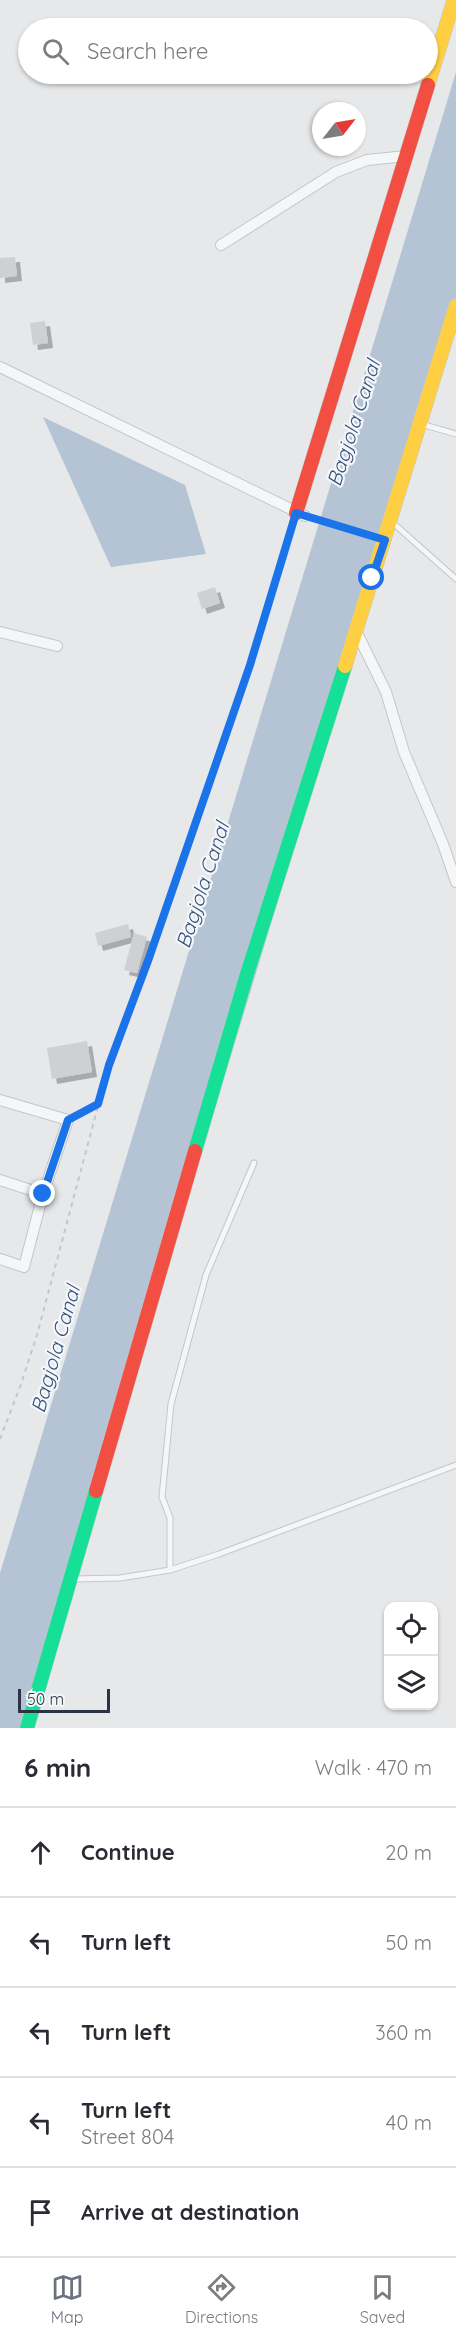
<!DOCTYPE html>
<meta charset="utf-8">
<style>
:root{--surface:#fff;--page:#f2f2f3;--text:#2b2b33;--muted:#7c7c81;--line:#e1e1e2;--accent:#6c737f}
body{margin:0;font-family:Quicksand,sans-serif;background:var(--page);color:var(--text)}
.controls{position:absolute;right:18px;bottom:18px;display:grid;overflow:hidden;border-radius:12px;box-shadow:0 2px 4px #0004}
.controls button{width:54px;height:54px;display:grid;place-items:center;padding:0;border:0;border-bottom:2px solid var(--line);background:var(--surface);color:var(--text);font:30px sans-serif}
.compass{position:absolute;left:312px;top:102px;width:54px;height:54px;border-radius:50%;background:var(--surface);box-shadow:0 2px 4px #0004;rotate:59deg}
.scale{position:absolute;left:18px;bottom:15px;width:92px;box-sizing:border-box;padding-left:6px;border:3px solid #2b3445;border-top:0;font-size:16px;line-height:21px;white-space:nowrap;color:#2b3445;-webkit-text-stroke:4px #f4f6f9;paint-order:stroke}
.stop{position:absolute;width:18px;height:18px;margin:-14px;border:4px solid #1a73e8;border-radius:50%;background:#fff}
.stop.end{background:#1a73e8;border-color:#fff;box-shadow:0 2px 6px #0008}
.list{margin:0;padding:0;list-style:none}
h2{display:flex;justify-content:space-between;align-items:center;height:78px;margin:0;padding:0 24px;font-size:26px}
h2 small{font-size:20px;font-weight:400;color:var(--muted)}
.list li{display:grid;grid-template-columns:39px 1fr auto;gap:18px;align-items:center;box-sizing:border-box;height:90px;padding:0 24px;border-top:2px solid var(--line)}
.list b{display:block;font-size:22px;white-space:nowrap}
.list p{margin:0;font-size:20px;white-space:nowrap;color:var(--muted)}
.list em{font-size:20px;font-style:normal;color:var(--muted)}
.icon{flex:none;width:33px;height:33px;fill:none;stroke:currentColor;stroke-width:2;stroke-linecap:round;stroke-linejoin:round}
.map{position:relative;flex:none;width:456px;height:1728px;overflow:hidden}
.search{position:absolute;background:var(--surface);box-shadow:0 2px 4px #0004;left:18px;right:18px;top:18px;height:66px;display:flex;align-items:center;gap:15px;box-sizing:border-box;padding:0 21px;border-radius:33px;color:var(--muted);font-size:22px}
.sheet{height:528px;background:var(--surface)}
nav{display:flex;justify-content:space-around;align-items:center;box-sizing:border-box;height:84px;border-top:2px solid var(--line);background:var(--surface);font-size:16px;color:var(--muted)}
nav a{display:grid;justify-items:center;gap:3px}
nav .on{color:var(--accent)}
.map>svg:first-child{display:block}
.water{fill:#b4c4d5}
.building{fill:#ced0d3;filter:url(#shadow)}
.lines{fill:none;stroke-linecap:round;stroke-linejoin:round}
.lane-casing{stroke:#c4c6c8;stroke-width:7}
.street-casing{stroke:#c4c6c8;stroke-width:12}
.fast-casing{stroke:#c4c6c8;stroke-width:15}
.slow-casing{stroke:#c4c6c8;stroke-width:15}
.jam-casing{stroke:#c4c6c8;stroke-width:15}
.path{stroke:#c5c6ca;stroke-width:2;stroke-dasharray:4.5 4.5;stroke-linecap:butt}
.lane{stroke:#f5f6f7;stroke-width:5}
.street{stroke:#f5f6f7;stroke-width:10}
.fast{stroke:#16e098;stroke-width:14}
.slow{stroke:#ffcf43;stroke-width:14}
.jam{stroke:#f24e42;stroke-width:14}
.route{stroke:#1a73e8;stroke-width:8}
.labels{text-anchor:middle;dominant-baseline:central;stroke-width:4.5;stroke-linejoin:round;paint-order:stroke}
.water-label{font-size:20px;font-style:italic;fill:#34527a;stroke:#f4f6f9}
</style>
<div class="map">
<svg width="456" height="1728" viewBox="0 0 456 1728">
<defs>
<filter id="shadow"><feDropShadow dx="5" dy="5" stdDeviation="0" flood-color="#0004"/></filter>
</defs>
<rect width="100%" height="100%" fill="#e6e8ea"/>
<path class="water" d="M456,72V314L27,1728H0V1573Z
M43,417L185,485L206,554L111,567Z"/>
<path class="building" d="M15,257L17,276L0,278V258Z
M45,321L48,343L33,345L30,323Z
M215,587L220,603L202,609L197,593Z
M128,924L131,937L98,946L95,933Z
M134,933L147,937L137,973L124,970Z
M87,1041L92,1072L52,1079L47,1048Z"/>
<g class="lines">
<defs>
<path id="lane" d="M421,424L456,434
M392,522L456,579
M170,1570V1518L162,1497L171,1404L206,1275L254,1163
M74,1579L120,1578L170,1570L219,1554L456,1465"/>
<path id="street" d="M221,245L336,172L367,160L406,156
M0,367L305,516
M356,631L386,692L404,752L443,844L456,882
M0,632L57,646
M0,1100L68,1120L43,1194L24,1267L0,1259
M0,1180L43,1194"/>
<path id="fast" d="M195,1151L247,974L345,666
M27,1728L96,1491"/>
<path id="slow" d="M428,85L454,0
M345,666L456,306"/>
<path id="jam" d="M296,513L428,85
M96,1491L195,1151"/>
</defs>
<use href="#lane" class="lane-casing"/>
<use href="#street" class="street-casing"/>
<use href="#fast" class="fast-casing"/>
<use href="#slow" class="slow-casing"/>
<use href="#jam" class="jam-casing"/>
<path class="path" d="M316,520L373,538
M76,1115L98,1104
M0,1439L20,1387L37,1335L109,1065L149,958L250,665L293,524"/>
<use href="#lane" class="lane"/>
<use href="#street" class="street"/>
<use href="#fast" class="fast"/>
<use href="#slow" class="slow"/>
<use href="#jam" class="jam"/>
</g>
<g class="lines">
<path class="route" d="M43,1194L68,1120L98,1104L109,1065L149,958L250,665L296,513L385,540L372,578"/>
</g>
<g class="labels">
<g class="water-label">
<text transform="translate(353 423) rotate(-72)">Bagjola Canal</text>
<text transform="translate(202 885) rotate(-72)">Bagjola Canal</text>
<text transform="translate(55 1349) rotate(-74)">Bagjola Canal</text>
</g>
</g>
</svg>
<div class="controls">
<button><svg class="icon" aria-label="locate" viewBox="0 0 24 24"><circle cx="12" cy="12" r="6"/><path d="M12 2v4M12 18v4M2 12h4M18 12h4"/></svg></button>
<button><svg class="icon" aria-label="layers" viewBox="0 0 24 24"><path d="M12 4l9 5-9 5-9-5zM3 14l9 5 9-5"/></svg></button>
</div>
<svg class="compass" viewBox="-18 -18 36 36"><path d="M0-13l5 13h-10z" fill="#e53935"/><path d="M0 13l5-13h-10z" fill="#7c7c81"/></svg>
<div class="scale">50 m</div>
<div class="stop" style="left:372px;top:578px"></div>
<div class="stop end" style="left:43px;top:1194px"></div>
<div class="search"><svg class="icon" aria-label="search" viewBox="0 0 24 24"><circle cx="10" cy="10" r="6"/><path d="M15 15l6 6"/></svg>Search here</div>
</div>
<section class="sheet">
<h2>6 min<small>Walk · 470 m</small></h2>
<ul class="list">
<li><svg class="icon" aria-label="ahead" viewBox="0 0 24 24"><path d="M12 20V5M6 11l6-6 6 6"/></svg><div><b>Continue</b></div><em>20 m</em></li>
<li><svg class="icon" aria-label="left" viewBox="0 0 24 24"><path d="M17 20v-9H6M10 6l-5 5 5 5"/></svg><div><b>Turn left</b></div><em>50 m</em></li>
<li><svg class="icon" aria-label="left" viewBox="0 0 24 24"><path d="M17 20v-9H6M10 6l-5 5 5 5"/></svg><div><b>Turn left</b></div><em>360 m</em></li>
<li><svg class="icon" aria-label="left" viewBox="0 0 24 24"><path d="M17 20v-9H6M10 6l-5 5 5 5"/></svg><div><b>Turn left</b><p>Street 804</p></div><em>40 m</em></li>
<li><svg class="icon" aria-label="arrive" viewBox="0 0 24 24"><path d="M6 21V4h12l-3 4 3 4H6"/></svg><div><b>Arrive at destination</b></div></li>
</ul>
</section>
<nav>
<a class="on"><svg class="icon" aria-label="map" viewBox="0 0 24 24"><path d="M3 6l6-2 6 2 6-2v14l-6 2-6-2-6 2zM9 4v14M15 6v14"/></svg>Map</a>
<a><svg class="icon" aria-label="directions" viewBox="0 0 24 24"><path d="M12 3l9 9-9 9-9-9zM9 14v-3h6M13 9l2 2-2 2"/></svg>Directions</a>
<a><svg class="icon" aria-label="saved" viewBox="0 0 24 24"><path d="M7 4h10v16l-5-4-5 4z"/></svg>Saved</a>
</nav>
